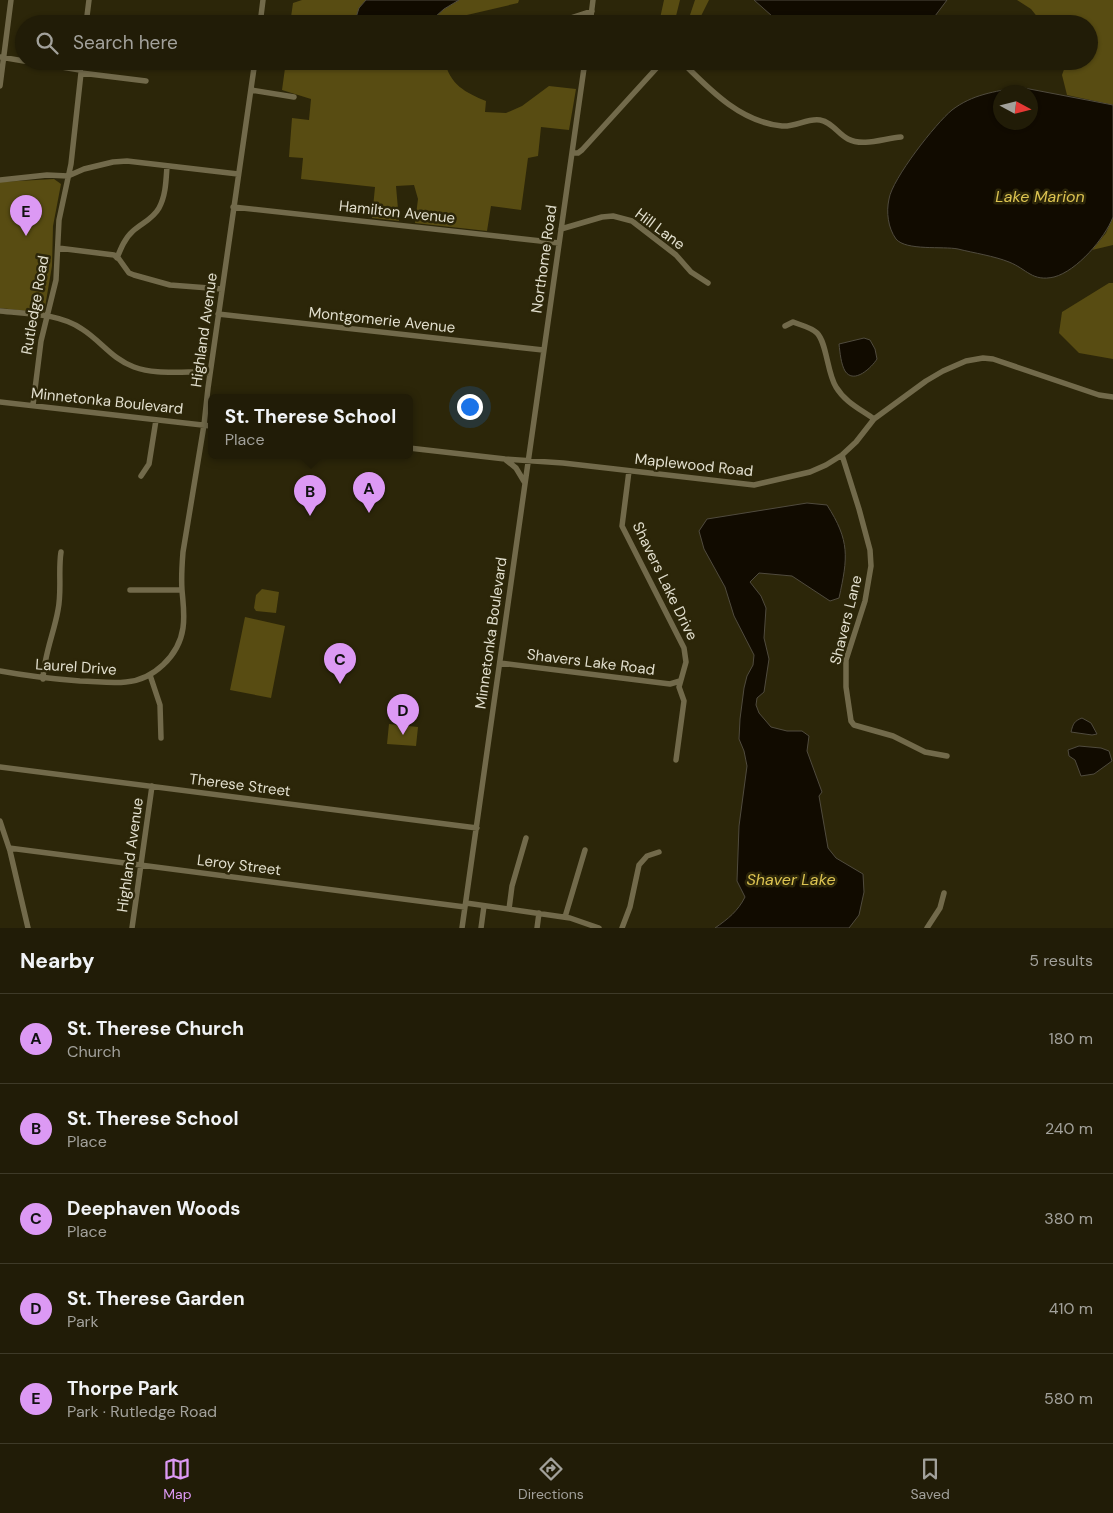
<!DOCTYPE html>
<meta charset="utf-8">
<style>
:root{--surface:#211c07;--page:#2d2915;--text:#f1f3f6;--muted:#a2a19b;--line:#3e3a28;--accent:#dc99f4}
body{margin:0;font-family:"DM Sans",sans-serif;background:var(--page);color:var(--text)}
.compass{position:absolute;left:993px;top:85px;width:45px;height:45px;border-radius:50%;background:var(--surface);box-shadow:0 1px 4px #0004;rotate:97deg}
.you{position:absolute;left:469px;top:406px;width:18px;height:18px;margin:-12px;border:4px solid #fff;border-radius:50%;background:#1a73e8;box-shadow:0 0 0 8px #1a73e833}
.badge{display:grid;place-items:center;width:32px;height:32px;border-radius:50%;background:var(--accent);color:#111;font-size:16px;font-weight:700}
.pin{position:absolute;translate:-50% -41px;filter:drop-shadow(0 1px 2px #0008)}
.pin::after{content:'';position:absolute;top:26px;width:18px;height:15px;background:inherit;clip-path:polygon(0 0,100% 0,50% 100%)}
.popup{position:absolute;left:208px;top:394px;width:205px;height:65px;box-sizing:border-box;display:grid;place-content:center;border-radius:8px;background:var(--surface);filter:drop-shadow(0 1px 4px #0005);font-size:16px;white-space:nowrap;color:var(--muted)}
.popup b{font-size:19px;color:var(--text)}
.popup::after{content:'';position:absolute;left:50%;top:100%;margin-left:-10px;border:10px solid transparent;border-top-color:var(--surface)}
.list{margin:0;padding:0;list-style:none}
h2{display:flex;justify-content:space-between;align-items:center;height:65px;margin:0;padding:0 20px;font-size:21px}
h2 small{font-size:16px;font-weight:400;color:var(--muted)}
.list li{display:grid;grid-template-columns:32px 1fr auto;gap:15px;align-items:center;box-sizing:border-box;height:90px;padding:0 20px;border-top:1px solid var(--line)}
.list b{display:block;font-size:19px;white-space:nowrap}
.list p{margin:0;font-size:16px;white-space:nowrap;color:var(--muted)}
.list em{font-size:16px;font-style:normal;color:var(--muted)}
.icon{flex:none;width:28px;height:28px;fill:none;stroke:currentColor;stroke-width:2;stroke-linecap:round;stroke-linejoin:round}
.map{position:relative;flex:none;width:1113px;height:928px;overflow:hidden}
.search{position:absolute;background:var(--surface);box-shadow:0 1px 4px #0004;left:15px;right:15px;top:15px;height:55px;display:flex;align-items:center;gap:12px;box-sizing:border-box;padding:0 18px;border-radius:28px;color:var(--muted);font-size:19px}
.sheet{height:515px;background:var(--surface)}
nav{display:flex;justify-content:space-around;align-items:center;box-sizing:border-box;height:70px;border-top:1px solid var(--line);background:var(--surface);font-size:14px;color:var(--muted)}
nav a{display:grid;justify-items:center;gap:2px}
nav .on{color:var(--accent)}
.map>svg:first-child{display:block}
.green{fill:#584c12}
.water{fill:#110b00;stroke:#504b3e;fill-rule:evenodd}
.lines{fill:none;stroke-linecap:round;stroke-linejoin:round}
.minor{stroke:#726a4b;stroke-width:5.5}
.labels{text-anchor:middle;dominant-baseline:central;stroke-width:5;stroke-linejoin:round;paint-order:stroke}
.street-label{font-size:15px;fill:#e2dfce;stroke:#2c2609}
.water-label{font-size:16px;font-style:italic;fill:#dcc351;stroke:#2c2609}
</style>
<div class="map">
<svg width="1113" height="928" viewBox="0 0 1113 928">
<rect width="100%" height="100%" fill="#2c2609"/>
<path class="green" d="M302,0H366L359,8L354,24H290L293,3Z
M459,0H519L518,3L454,18L443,24H427L444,9Z
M664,0H680L674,24L659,23Z
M695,0H709L697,24H687Z
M1017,0H1113V105L1067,95L1062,75L1067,61H1089V24H1043L1031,9Z
M286,61H376L385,66L405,64L407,61H445C449,84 466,93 486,101L485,112L506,113L522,106L549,86L576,89L569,130L541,127L538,156L528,158L521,210L491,206L487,231L415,223L418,199L414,185L396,186L399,221L372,218L375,187L301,179L303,158L289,157L292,118L309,120L311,99L282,90Z
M54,179L61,184L53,226L52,266L44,313L0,308V182Z
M1113,217V245L1092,250L1106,233Z
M1109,283H1113V359L1079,353L1059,333L1062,312Z
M262,589L279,592L276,613L256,611L254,608L256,595Z
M245,617L285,626L271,698L230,690Z
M389,724L418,727L416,746L387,744Z"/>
<path class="water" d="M366,0H459L444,9L427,24H354L359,8Z
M754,0H947L935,16L934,24H790L772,16Z
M1019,87L1113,105V217C1105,238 1077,271 1054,277C1032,282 1027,269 1009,262C994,256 974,253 958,249C943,246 906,251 896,239C888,228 886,212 889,199C892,179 936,123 952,110C973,94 994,92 1019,87ZM1000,92H1030V122H1000Z
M864,338L870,340L875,349L877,359C872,367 854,385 845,371C841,364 840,353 839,344Z
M807,503L827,505C850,541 848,557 839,598L830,601L792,576L759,573L750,582L761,596L766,608L764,638L769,659L764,692L757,698L756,705L759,713L771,727L787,731H802L809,736L807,751L822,792L819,796L828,848L836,858L863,874L864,892L859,915L849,928H715C728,919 738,911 745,897L737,881L739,826L747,766L744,751L739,739L740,719L744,688L747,676L753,665L754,655L734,616L725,587L704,549L699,531L707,519Z
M1082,718L1091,723L1097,734L1092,735L1071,732C1073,724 1074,721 1082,718Z
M1079,746L1101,748L1109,751L1112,761L1094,774L1081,776L1075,760L1069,756L1068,750Z"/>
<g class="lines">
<path class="minor" d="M86,24L89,0
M260,24L263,0
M552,24L592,11
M590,24L593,0
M0,57L24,61
M25,61L80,70
M681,61C709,89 740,122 782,126C796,127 807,118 820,120C832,122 838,134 848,139C863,147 885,138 901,137
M81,73L146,81
M0,86L11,0
M251,90L294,97
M572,153H578L582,150L663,61
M0,180L47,175L68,176L84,169L113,162L127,161L238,174
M233,207L559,243
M561,229L602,217L613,216L632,221L676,255L691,272L708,283
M58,248L114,255L119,259L129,273L134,275L170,285L222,289
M117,258C121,248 125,238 133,231C142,223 153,219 159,208C166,195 166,180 167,166
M0,311C26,314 59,313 82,329C101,341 112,359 134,367C159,376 185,370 210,373
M218,314L543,350
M785,326L793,322C800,325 811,327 817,333C827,343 827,373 836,387C845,402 860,409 874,419
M0,402L211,426
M33,405L41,341L56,280L59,220L71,164L81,73L80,70L81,61
M409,448L505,459L563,463L754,485L810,472L826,465L842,455L856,442L874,419L926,381L943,371L966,361L983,358L993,359L1099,395L1113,397
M842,455L859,509L870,550L871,566L865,601L846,660V687L851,721L854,725L893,736L925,752L947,756
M506,460L516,468L525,483
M629,471L622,526L684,648L686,662L679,687L684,701L676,760
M141,476L149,464L156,420
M130,590H182
M500,663L670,684L680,681
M0,671C27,676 52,679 80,681C95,681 110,684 126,682C153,680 179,656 183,628C185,615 183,603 182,590C181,577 182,565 183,552L204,425L208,388L255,61
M150,675L160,705L161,738
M43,679C44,655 54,633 58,610C62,591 58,571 61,552
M0,767L477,828
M0,821L10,851L28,928
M9,848L465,907
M466,903L570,918L599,928
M509,909L512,886L526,838
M565,917L585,850
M132,928L152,786
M462,928L585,61
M481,928L484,906
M537,928L539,913
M622,928L630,907L639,865L647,856L659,852
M927,928L940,908L944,893"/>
</g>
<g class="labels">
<g class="street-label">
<text transform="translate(397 212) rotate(6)">Hamilton Avenue</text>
<text transform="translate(660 229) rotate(37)">Hill Lane</text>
<text transform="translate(544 259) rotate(-82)">Northome Road</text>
<text transform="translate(35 305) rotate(-80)">Rutledge Road</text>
<text transform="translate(382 320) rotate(6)">Montgomerie Avenue</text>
<text transform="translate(204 330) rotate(-82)">Highland Avenue</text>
<text transform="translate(107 401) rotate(6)">Minnetonka Boulevard</text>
<text transform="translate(694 465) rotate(6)">Maplewood Road</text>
<text transform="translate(665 581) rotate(64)">Shavers Lake Drive</text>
<text transform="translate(846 620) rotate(-76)">Shavers Lane</text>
<text transform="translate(491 633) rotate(-82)">Minnetonka Boulevard</text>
<text transform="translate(591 662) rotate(7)">Shavers Lake Road</text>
<text transform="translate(76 667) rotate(4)">Laurel Drive</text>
<text transform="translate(240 785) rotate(7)">Therese Street</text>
<text transform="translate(130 855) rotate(-82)">Highland Avenue</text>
<text transform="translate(239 865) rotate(7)">Leroy Street</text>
</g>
<g class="water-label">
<text x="1040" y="196">Lake Marion</text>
<text x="791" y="879">Shaver Lake</text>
</g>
</g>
</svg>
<svg class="compass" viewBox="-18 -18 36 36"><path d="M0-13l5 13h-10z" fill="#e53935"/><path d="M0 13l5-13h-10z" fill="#a2a19b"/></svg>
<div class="you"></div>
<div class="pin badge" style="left:369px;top:513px">A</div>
<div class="pin badge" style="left:310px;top:516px">B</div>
<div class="popup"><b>St. Therese School</b>Place</div>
<div class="pin badge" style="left:340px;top:684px">C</div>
<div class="pin badge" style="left:403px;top:735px">D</div>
<div class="pin badge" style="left:26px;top:236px">E</div>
<div class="search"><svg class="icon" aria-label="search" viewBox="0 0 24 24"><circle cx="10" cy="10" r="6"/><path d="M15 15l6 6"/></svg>Search here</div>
</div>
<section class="sheet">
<h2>Nearby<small>5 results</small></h2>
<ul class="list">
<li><span class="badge">A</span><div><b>St. Therese Church</b><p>Church</p></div><em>180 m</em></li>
<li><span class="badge">B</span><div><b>St. Therese School</b><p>Place</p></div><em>240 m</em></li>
<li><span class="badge">C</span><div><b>Deephaven Woods</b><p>Place</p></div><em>380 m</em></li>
<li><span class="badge">D</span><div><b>St. Therese Garden</b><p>Park</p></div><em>410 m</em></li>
<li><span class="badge">E</span><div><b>Thorpe Park</b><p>Park · Rutledge Road</p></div><em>580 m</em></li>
</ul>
</section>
<nav>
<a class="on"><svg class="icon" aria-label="map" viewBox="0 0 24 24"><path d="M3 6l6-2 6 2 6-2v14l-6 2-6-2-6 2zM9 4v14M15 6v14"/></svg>Map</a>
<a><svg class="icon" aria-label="directions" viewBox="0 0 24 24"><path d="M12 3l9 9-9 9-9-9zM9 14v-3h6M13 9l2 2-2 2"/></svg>Directions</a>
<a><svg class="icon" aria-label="saved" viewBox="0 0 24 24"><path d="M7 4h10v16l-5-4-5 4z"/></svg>Saved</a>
</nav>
